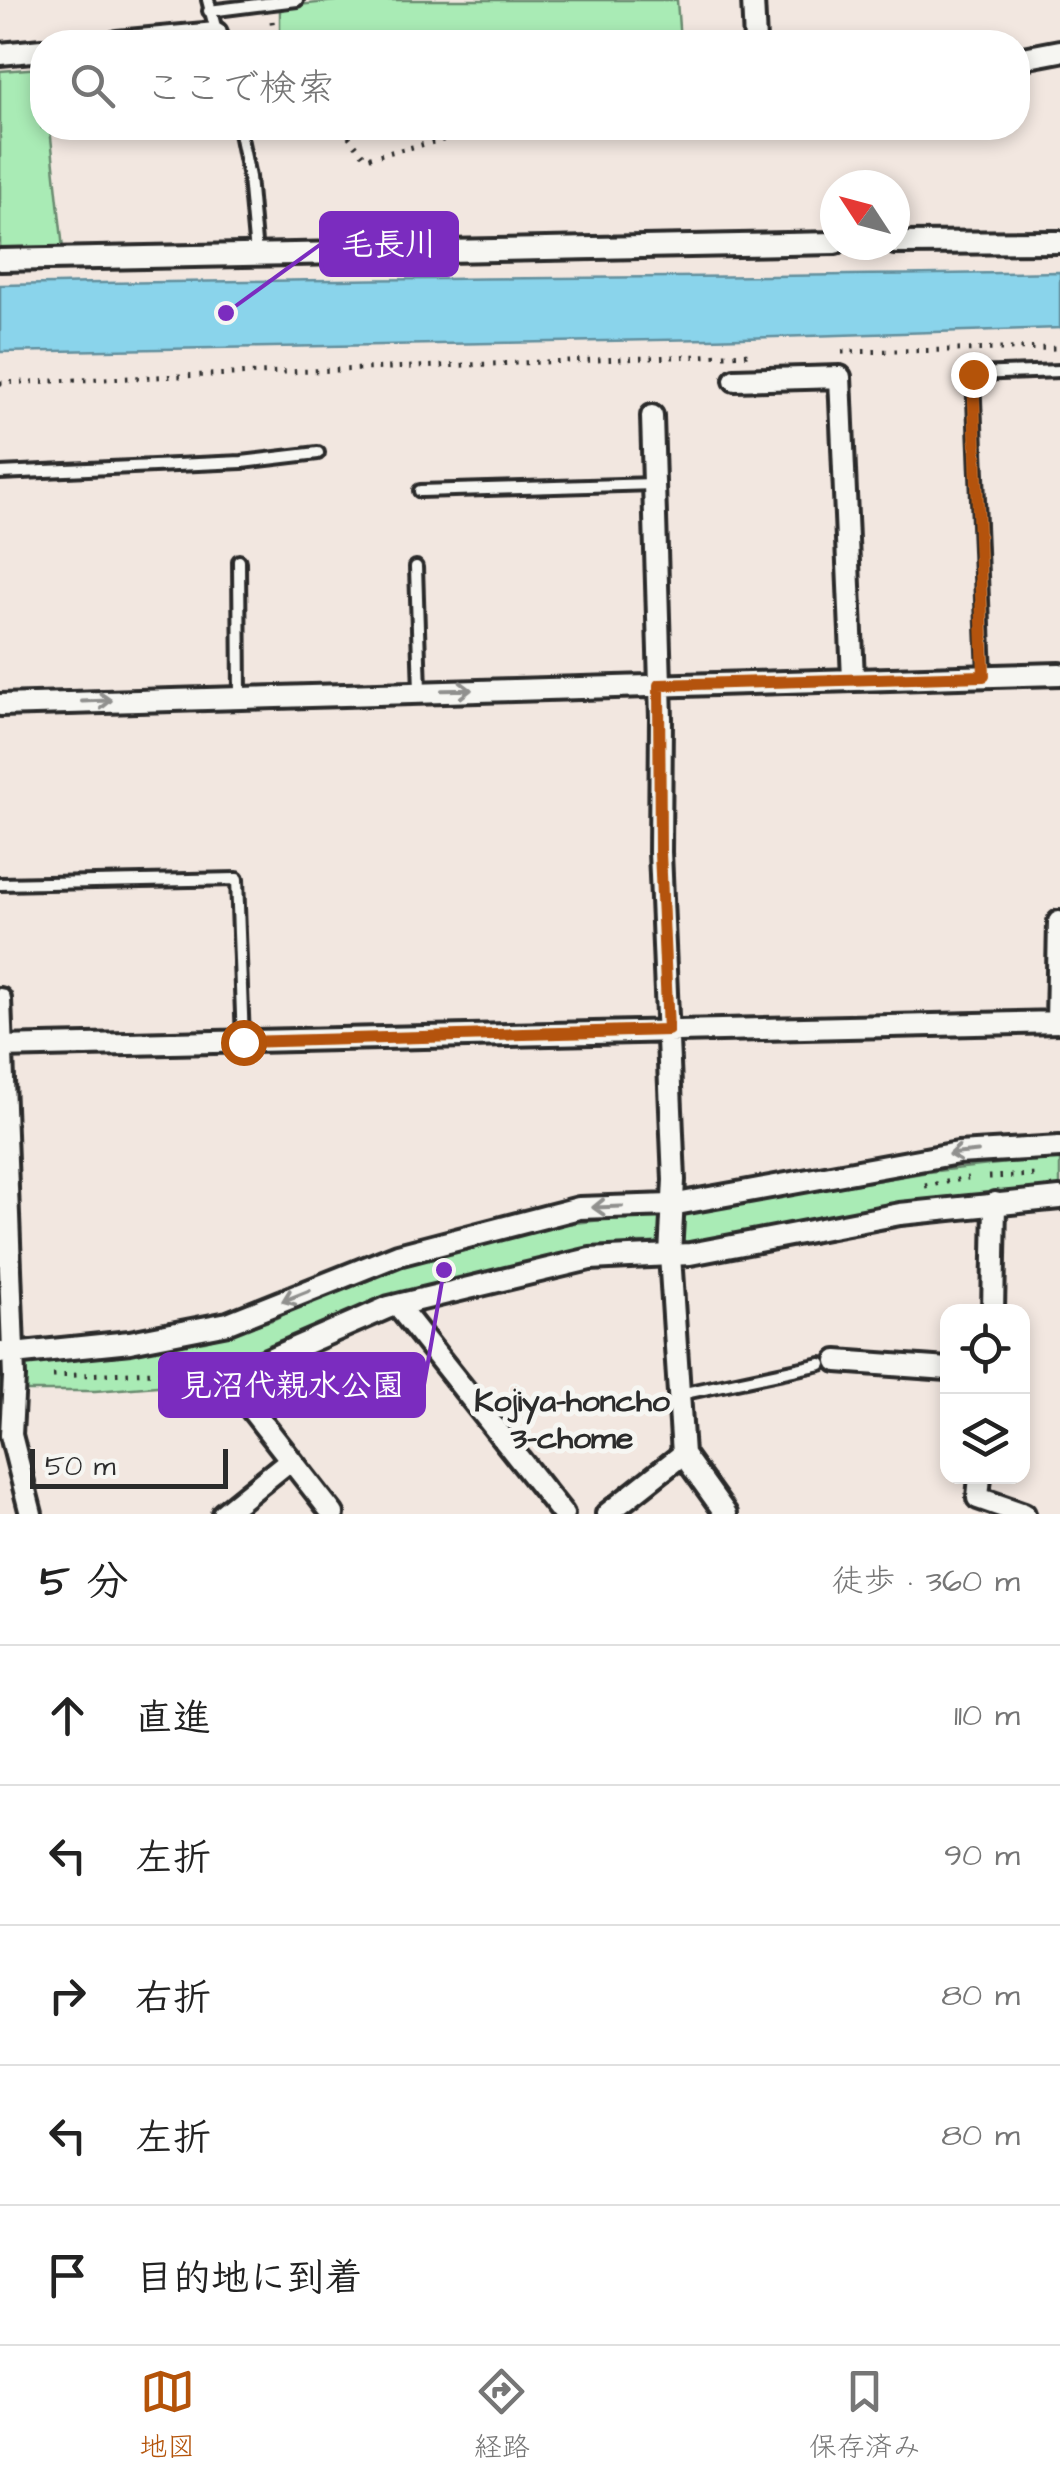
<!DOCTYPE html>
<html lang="ja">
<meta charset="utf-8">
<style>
:root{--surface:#fff;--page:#f6f6f6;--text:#222;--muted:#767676;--line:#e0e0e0;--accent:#b45309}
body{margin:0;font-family:"Architects Daughter","Klee One",sans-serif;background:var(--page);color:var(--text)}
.controls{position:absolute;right:30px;bottom:30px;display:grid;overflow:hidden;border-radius:20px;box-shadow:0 5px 15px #0003}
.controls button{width:90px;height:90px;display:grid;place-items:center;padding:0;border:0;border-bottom:2px solid var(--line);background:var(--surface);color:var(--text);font:50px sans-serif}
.compass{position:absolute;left:820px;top:170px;width:90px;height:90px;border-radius:50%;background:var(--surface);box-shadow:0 5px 15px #0003;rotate:306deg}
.scale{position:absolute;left:30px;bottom:25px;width:198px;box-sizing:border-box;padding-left:10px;border:5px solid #2b2b2b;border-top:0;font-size:28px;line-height:35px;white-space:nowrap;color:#2b2b2b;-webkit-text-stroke:8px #f6f6f2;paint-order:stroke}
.stop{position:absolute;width:30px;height:30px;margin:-22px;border:8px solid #b45309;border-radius:50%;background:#fff}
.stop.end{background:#b45309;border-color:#fff;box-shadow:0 2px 10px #0008}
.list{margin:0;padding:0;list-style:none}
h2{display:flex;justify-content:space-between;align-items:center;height:130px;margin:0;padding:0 40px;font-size:42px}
h2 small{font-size:32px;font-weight:400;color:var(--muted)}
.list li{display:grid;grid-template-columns:65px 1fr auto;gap:30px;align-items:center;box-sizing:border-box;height:140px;padding:0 40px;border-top:2px solid var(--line)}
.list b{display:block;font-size:38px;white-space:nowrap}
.list em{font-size:32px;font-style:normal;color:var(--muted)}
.icon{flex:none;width:55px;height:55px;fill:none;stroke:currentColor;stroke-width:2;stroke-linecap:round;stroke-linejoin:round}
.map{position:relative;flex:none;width:1060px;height:1514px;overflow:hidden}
.search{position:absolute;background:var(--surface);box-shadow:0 5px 15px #0003;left:30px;right:30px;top:30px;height:110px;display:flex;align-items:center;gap:25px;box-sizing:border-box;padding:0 35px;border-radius:40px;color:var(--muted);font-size:38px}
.sheet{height:830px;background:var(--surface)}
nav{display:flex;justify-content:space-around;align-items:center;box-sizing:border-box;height:140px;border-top:2px solid var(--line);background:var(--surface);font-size:28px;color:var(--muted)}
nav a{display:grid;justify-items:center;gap:5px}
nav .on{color:var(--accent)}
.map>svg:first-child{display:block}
.green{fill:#a9ebb5;stroke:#6a8b70;stroke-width:2.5}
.water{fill:#8ad4eb;stroke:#64909e;stroke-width:2.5}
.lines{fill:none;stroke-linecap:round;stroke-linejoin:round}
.lane-casing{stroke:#2b2b2b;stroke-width:18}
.street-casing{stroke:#2b2b2b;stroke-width:28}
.path{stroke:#2b2b2b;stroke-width:5;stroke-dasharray:2.5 8;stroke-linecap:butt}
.lane{stroke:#f6f6f2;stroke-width:10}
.street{stroke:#f6f6f2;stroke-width:20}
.oneway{stroke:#90908e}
.route{stroke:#b45309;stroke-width:12}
.labels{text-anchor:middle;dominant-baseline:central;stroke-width:10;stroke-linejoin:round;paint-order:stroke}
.neighbourhood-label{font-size:32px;font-weight:bold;fill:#2b2b2b;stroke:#f6f6f2}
.leader{fill:none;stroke:#7b2cbf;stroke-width:4}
.callout-dot{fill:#7b2cbf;stroke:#f6f6f2;stroke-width:4}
.callout{fill:#7b2cbf;stroke:#7b2cbf;stroke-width:4}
.callout-label{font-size:32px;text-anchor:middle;font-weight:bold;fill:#fff}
</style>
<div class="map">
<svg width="1060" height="1514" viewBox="0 0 1060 1514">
<rect width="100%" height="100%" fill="#f2e7e0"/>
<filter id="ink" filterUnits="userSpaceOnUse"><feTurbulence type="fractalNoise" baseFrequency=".01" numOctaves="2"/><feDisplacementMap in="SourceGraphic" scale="20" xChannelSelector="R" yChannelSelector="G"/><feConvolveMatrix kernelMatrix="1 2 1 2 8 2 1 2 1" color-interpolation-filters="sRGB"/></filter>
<g filter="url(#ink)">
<path class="green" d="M345,0H677L680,42H499L498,36L473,42H284L280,38V7Z
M42,68V128H50L63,249L0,250V71Z
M1060,1157V1186L852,1213L691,1243H636L536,1260L457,1279L383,1302L182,1384L95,1391H0V1357L48,1359L205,1341L272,1320L347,1285L432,1256L565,1224L722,1207L928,1172Z"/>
<path class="water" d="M1060,272V328L709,339L0,352V285C353,277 707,279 1060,272Z"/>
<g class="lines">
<defs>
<path id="lane" d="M208,0L219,42
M209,11L297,0
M239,128L249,177L256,254
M0,473L242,462L318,453
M420,491L654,484
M239,561L240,697
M416,567L420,691
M985,676L973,374L1060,371
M0,884L237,879L243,1041
M680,1394L821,1364"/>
<path id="street" d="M753,0L755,42
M117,42L216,33
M0,54L42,50
M1018,59L1060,51
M895,243L1060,242
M0,260L835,243
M735,380L840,377L853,679
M652,416L661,718L660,852L674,1180L670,1255L683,1454L726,1514
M0,705L1060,674
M0,999L14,1377L11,1435L31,1514
M1057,1022L1059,922
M0,1047L1060,1022
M397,1305L563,1514
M993,1312L995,1203
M0,1352L13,1354L130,1342L228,1323L398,1255L579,1208L671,1205L958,1153L1060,1147
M837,1361L948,1369
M980,1476L978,1498L1024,1514
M223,1514L290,1460
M333,1514L238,1392V1376L246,1369L389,1307L590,1259L690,1254L900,1214L1060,1198
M607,1514L683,1454"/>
</defs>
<use href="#lane" class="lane-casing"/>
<use href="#street" class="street-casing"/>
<path class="path" d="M272,21L275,42
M342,128L366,158L493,128
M842,352L1060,348
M0,383L751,354
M989,1177L1038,1175
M925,1186L968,1178
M53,1376L183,1371L228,1352"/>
<use href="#lane" class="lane"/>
<use href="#street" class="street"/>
</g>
<defs><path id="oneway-shaft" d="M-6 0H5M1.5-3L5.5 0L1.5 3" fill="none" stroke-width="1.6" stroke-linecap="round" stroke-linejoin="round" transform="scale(2.5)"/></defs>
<g class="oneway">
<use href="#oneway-shaft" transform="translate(457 690) rotate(-1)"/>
<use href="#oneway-shaft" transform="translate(97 701) rotate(-2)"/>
<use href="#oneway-shaft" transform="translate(963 1153) rotate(174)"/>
<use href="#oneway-shaft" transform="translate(607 1207) rotate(178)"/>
<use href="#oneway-shaft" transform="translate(296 1296) rotate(158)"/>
</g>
</g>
<g class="lines" filter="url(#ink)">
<path class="route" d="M243,1042L668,1030L660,852L659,685L984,676L973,374"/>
</g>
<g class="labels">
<g class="neighbourhood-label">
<text x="572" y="1401">Kojiya-honcho<tspan x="572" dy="37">3-chome</tspan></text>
</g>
</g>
<path class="leader" d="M226 313L321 244M444 1270L424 1385"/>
<g class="callout-dot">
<circle cx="226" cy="313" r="10"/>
<circle cx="444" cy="1270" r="10"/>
</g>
<g class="callout">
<rect x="321" y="213" width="136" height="62" rx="10"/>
<rect x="160" y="1354" width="264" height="62" rx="10"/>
</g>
<g class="callout-label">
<text x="389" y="255">毛長川</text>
<text x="292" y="1396">見沼代親水公園</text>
</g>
</svg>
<div class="controls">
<button><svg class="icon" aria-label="locate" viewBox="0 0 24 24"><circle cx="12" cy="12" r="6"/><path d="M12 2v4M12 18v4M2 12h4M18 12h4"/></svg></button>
<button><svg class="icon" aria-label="layers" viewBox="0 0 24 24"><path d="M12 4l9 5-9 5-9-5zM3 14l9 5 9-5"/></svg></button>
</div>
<svg class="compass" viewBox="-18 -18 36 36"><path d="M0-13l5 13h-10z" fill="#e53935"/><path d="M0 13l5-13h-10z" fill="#767676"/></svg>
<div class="scale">50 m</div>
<div class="stop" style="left:243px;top:1042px"></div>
<div class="stop end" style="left:973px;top:374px"></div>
<div class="search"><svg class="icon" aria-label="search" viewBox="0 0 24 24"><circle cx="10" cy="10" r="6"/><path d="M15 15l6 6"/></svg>ここで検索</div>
</div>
<section class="sheet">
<h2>5 分<small>徒歩 · 360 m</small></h2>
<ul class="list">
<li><svg class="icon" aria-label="ahead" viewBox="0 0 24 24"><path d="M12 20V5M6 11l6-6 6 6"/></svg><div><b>直進</b></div><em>110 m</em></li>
<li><svg class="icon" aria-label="left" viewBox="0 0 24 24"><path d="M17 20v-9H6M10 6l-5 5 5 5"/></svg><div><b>左折</b></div><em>90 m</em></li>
<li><svg class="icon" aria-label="right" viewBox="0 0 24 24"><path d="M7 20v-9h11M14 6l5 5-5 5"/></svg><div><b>右折</b></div><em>80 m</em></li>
<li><svg class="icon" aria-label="left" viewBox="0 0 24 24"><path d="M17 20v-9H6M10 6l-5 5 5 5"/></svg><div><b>左折</b></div><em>80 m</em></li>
<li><svg class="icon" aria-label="arrive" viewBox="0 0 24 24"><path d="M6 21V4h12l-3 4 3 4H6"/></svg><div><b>目的地に到着</b></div></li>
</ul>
</section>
<nav>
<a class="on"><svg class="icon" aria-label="map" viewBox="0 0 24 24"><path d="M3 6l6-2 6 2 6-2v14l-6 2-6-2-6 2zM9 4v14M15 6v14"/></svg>地図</a>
<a><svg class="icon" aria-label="directions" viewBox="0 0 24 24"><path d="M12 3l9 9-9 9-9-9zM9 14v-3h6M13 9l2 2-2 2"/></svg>経路</a>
<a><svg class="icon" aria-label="saved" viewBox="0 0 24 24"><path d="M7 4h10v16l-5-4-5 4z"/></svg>保存済み</a>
</nav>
